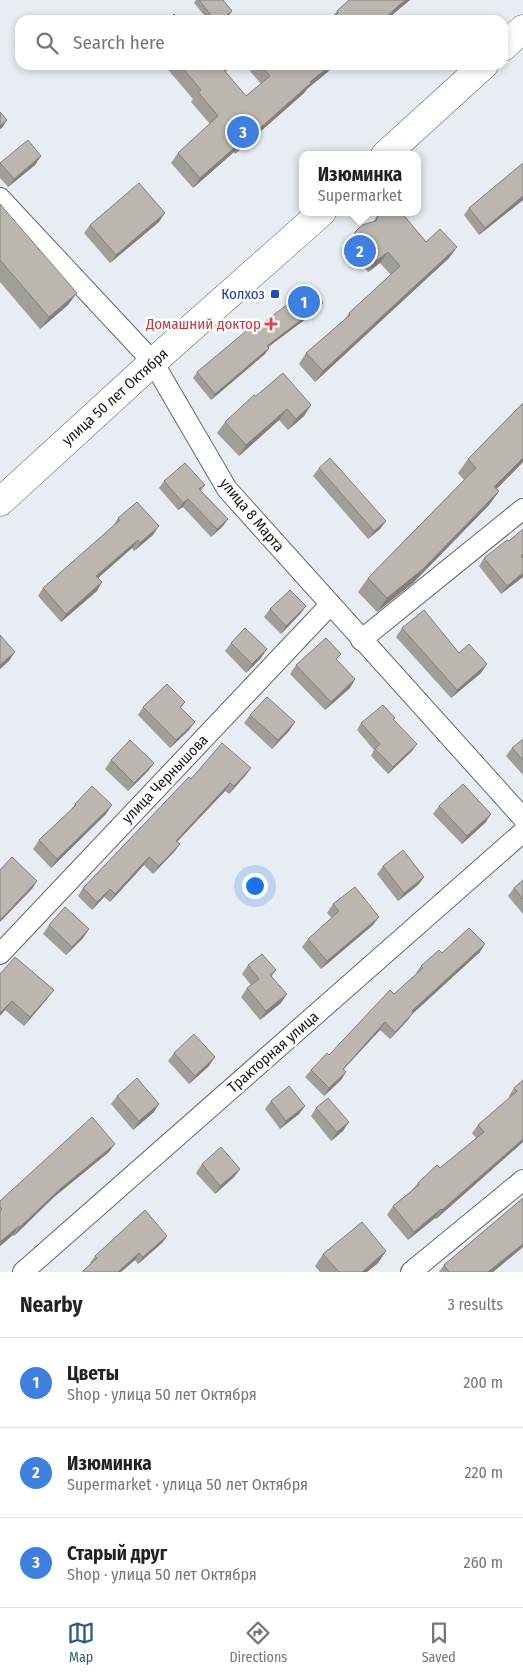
<!DOCTYPE html>
<meta charset="utf-8">
<style>
:root{--surface:#fff;--page:#f2f2f2;--text:#222;--muted:#767676;--line:#e0e0e0;--accent:#2d5d7b}
body{margin:0;font-family:"Fira Sans Condensed",sans-serif;background:var(--page);color:var(--text)}
.you{position:absolute;left:254px;top:885px;width:18px;height:18px;margin:-12px;border:4px solid #fff;border-radius:50%;background:#1a73e8;box-shadow:0 0 0 8px #1a73e833}
.badge{display:grid;place-items:center;width:32px;height:32px;border-radius:50%;background:var(--accent);color:#fff;font-size:16px;font-weight:700}
.pin{position:absolute;translate:-50% -50%;border:2px solid #fff;box-shadow:0 1px 5px #0006}
.popup{position:absolute;left:299px;top:151px;width:122px;height:65px;box-sizing:border-box;display:grid;place-content:center;border-radius:10px;background:var(--surface);filter:drop-shadow(0 1px 4px #0005);font-size:16px;white-space:nowrap;color:var(--muted)}
.popup b{font-size:19px;color:var(--text)}
.popup::after{content:'';position:absolute;left:50%;top:100%;margin-left:-10px;border:10px solid transparent;border-top-color:var(--surface)}
.list{margin:0;padding:0;list-style:none}
h2{display:flex;justify-content:space-between;align-items:center;height:65px;margin:0;padding:0 20px;font-size:21px}
h2 small{font-size:16px;font-weight:400;color:var(--muted)}
.list li{display:grid;grid-template-columns:32px 1fr auto;gap:15px;align-items:center;box-sizing:border-box;height:90px;padding:0 20px;border-top:1px solid var(--line)}
.list b{display:block;font-size:19px;white-space:nowrap}
.list p{margin:0;font-size:16px;white-space:nowrap;color:var(--muted)}
.list em{font-size:16px;font-style:normal;color:var(--muted)}
.icon{flex:none;width:28px;height:28px;fill:none;stroke:currentColor;stroke-width:2;stroke-linecap:round;stroke-linejoin:round}
.map{position:relative;flex:none;width:523px;height:1272px;overflow:hidden}
.search{position:absolute;background:var(--surface);box-shadow:0 2px 8px #0003;left:15px;right:15px;top:15px;height:55px;display:flex;align-items:center;gap:12px;box-sizing:border-box;padding:0 18px;border-radius:15px;color:var(--muted);font-size:19px}
.sheet{height:335px;background:var(--surface)}
nav{display:flex;justify-content:space-around;align-items:center;box-sizing:border-box;height:70px;border-top:1px solid var(--line);background:var(--surface);font-size:14px;color:var(--muted)}
nav a{display:grid;justify-items:center;gap:2px}
nav .on{color:var(--accent)}
.map>svg:first-child{display:block}
.lines{fill:none;stroke-linecap:round;stroke-linejoin:round}
.street-casing{stroke:#64676d;stroke-width:22}
.secondary-casing{stroke:#64676d;stroke-width:29}
.street{stroke:#fff;stroke-width:20}
.secondary{stroke:#fff;stroke-width:28}
.wall{fill:#a19d97}
.shaded-wall{fill:#83807b}
.building{fill:#bbb7b0;stroke:#83807b}
.transit-dot{fill:#1a4fb4;stroke:#fff;stroke-width:2}
.health-dot{fill:#e0444e;stroke:#fff;stroke-width:2}
.labels{text-anchor:middle;dominant-baseline:central;stroke-width:5;stroke-linejoin:round;paint-order:stroke}
.transit-label{font-size:15px;fill:#164399;stroke:#fff;text-anchor:end}
.health-label{font-size:15px;fill:#be3a42;stroke:#fff;text-anchor:end}
.street-label{font-size:15px;fill:#141618;stroke:#fff}
</style>
<div class="map">
<svg width="523" height="1272" viewBox="0 0 523 1272">
<rect width="100%" height="100%" fill="#e8ecf3"/>
<g class="lines">
<defs>
<path id="street" d="M0,198L153,362L227,489L523,818
M361,640L523,509
M0,954L330,605
M23,1272L523,832
M411,1272L523,1180"/>
<path id="secondary" d="M503,47L523,29
M385,155L484,65
M0,502L153,362L322,212"/>
</defs>
<use href="#street" class="street-casing"/>
<use href="#secondary" class="secondary-casing"/>
<use href="#street" class="street"/>
<use href="#secondary" class="secondary"/>
</g>
<path class="wall" d="M196,0H223L232,11L229,15L223,20H208L194,3Z
M349,0H410L386,20H330L337,11Z
M164,65H233L225,72L246,96L261,84L250,71L254,65H336L307,89L304,93L235,154L234,152L193,188L171,163L178,153L210,124L191,102L193,99Z
M41,156L35,165L8,187L0,178V163Z
M523,163V200L479,235L464,215L469,208Z
M0,204L68,305L40,329L0,282Z
M379,212H401L426,242L457,247L449,258L315,382L299,364L306,353L345,319L349,313L391,275L380,263L368,272L349,250L348,243L355,232L374,221Z
M159,222L110,263L84,233L90,225Z
M323,303L319,309L268,347L269,348L265,354L211,400L193,378L197,372L254,330Z
M256,396L311,405L304,416L288,430L279,420L239,456L217,433L225,422Z
M523,403V462L496,489L499,491L489,505L413,583L377,612L358,592L368,578L464,480L458,473L468,459Z
M319,468L386,521L380,529L368,539L313,476Z
M164,481L205,485L201,491L228,519L223,526L211,537L183,507L178,510L159,488Z
M118,518L153,535L134,551L132,548L98,578L102,582L97,591L61,622L38,596L43,588L113,526Z
M523,529V577L501,594L479,566L484,558L509,541Z
M306,606L300,614L281,634L264,617L270,609Z
M402,628L459,653L481,673L451,698L396,637Z
M231,643L261,658L246,673L225,651Z
M337,660L355,679L350,688L325,710L290,674L296,665Z
M185,702L181,708L189,730L170,748L138,715L143,707Z
M250,715L295,722L289,731L272,749L244,723Z
M395,718L393,720L412,751L388,774L371,756L374,750L357,730L361,723Z
M523,739V775L506,756L512,748Z
M111,760L154,763L148,771L128,791L105,769Z
M251,768L245,776L229,794L225,791L177,842L180,844L174,852L153,874L144,865L110,902L104,897L92,910L78,896L83,888L191,779Z
M75,804L106,814L51,868L33,849L39,840L70,811Z
M439,806L486,822L462,844L433,814Z
M383,866L424,877L418,885L398,901L377,874Z
M523,880V914L508,896L514,888Z
M333,904L373,925L321,969L302,947L308,939L332,918L327,913Z
M49,925L89,929L83,938L66,955L43,934Z
M480,952L413,1012L408,1020L390,1039L380,1030L343,1070L346,1072L341,1080L324,1096L305,1077L311,1070L329,1055L416,974V973L421,966L442,953Z
M248,965L276,970L272,976L281,1003L260,1020L241,997L247,988L251,985L242,974Z
M0,974L47,999L24,1026L5,1010Z
M174,1053L209,1066L189,1084L168,1061Z
M523,1080V1142L436,1219L435,1218L408,1240L387,1215L393,1206L412,1190L418,1183L440,1168L476,1138L472,1133L478,1125L510,1098L509,1096L514,1088Z
M117,1096L154,1112L133,1130L111,1104Z
M271,1101L305,1106L299,1114L280,1129L265,1109Z
M316,1108L343,1131L331,1141L311,1116Z
M109,1152L54,1197L14,1236L13,1235L0,1246V1201Z
M202,1164L240,1169L234,1177L215,1194L196,1173Z
M523,1198V1247L493,1272H439L444,1265Z
M167,1236L162,1243L138,1264L135,1260L121,1272H82L91,1264L90,1263L95,1256Z
M386,1251L378,1263L367,1272H320L315,1266L323,1254Z"/>
<path class="shaded-wall" d="M405,0H410L386,20H383L385,18Z
M232,11L229,15L223,20H221Z
M228,65H234L216,79L223,69Z
M331,65H336L307,89L304,93L235,154L242,144L310,82Z
M7,120L2,128L0,129V126Z
M241,142L234,152L193,188L200,178Z
M41,156L35,165L8,187L14,179Z
M523,196V200L479,235L485,228Z
M165,213L159,222L110,263L116,255Z
M457,247L449,258L315,382L323,371Z
M388,252L380,263L368,272L376,261Z
M77,293L68,305L40,329L49,317Z
M323,303L319,309L263,351L267,346Z
M269,348L265,354L211,400L215,394Z
M311,405L304,416L288,430L296,419Z
M287,409L279,420L239,456L246,445Z
M523,458V462L485,501L494,487Z
M499,491L489,505L413,583L377,612L387,598Z
M188,499L183,507L178,510L183,503Z
M228,519L223,526L211,537L217,529Z
M386,521L380,529L368,539L374,531Z
M159,526L153,535L134,551L140,543Z
M138,540L132,548L91,584L96,576Z
M523,573V577L501,594L507,586Z
M102,582L97,591L61,622L66,614Z
M306,606L300,614L281,634L286,626Z
M267,649L261,658L246,673L252,664Z
M15,652L9,661L0,669V665Z
M487,664L481,673L451,698L457,690Z
M355,679L350,688L325,710L331,702Z
M195,722L189,730L170,748L176,740Z
M295,722L289,731L272,749L278,740Z
M417,744L412,751L388,774L393,767Z
M154,763L148,771L128,791L134,783Z
M251,768L245,776L229,794L234,786Z
M230,783L225,791L171,848L176,841Z
M112,805L106,814L51,868L57,859Z
M491,814L486,822L462,844L467,836Z
M180,844L174,852L153,874L159,866Z
M149,857L144,865L110,902L115,894Z
M424,877L418,885L398,901L404,893Z
M37,881L32,889L0,922V920Z
M110,889L104,897L92,910L97,902Z
M379,917L373,925L321,969L327,961Z
M89,929L83,938L66,955L72,947Z
M485,944L480,952L407,1019L412,1011Z
M54,990L47,999L24,1026L30,1017Z
M287,994L281,1003L260,1020L266,1011Z
M12,1001L5,1010L0,1016V1013Z
M413,1013L408,1020L390,1039L395,1032Z
M385,1022L380,1030L337,1076L343,1069Z
M215,1057L209,1066L189,1084L195,1076Z
M346,1072L341,1080L324,1096L329,1088Z
M159,1104L154,1112L133,1130L139,1121Z
M305,1106L299,1114L280,1129L286,1121Z
M349,1122L343,1131L331,1141L337,1132Z
M523,1139V1142L436,1219L442,1210Z
M115,1144L109,1152L54,1197L14,1236L20,1227L60,1189Z
M240,1169L234,1177L215,1194L220,1186Z
M441,1209L435,1218L408,1240L414,1232Z
M19,1226L13,1235L0,1246V1242Z
M167,1236L162,1243L138,1264L143,1257Z
M523,1244V1247L493,1272H488Z
M386,1251L378,1263L367,1272H362Z
M139,1253L135,1260L121,1272H118Z"/>
<path class="building" d="M199,0H223L232,11L221,20H215Z
M349,0H405L385,18L386,19L384,20H330L338,13L337,11Z
M174,14L179,20H167Z
M180,65H228L223,69L246,96L270,76L261,65H331L310,82L311,83L242,144L241,142L200,178L178,153L218,116L198,92L201,90Z
M0,112L7,120L0,126Z
M28,140L41,156L14,179L0,163Z
M523,163V196L485,228L469,208Z
M139,183L165,213L116,255L90,225Z
M0,204L77,293L49,317L0,260Z
M380,212H401L426,242L440,229L457,247L323,371L306,353L350,315L349,313L400,266L388,252L376,261L357,239L355,232L362,225L376,221Z
M310,287L323,303L267,346L269,348L215,394L197,372L251,327L254,330Z
M283,373L311,405L296,419L287,409L246,445L225,422L254,395L256,396Z
M523,403V458L494,487L499,491L423,569L387,598L368,578L476,468L468,459Z
M330,458L386,521L374,531L319,468Z
M185,463L205,485L199,489L228,519L217,529L188,499L183,503L164,481Z
M137,502L159,526L140,543L138,540L96,576L102,582L66,614L43,588L120,520L118,518Z
M523,529V554L521,556L523,559V573L507,586L484,558L507,540L509,541Z
M290,590L306,606L286,626L270,609Z
M424,610L459,653L469,644L487,664L457,690L402,628Z
M245,628L267,649L252,664L231,643Z
M0,635L15,652L0,665Z
M326,638L341,654L336,659L355,679L331,702L296,665Z
M167,684L185,702L180,707L195,722L176,740L143,707Z
M267,697L295,722L278,740L250,715Z
M383,705L395,718L393,719L417,744L393,767L375,749L380,744L361,723Z
M523,739V760L512,748Z
M130,740L154,763L134,783L111,760Z
M222,743L251,768L234,786L230,783L176,841L180,844L159,866L149,857L115,894L110,889L97,902L83,888L189,777L191,779Z
M463,784L491,814L467,836L439,806Z
M92,786L112,805L57,859L39,840L76,805L75,804Z
M403,850L424,877L404,893L383,866Z
M12,857L37,881L0,920V870Z
M523,880V899L514,888Z
M355,887L379,917L327,961L308,939L339,911L333,904Z
M65,907L89,929L72,947L49,925Z
M469,928L485,944L412,1011L413,1013L395,1032L385,1022L343,1069L346,1072L329,1088L311,1070L327,1053L329,1055L390,990L394,994L423,968L421,966L439,950L442,953Z
M262,954L276,970L270,975L287,994L266,1011L247,988L259,979L248,965Z
M15,957L54,990L30,1017L12,1001L0,1013V974Z
M194,1034L215,1057L195,1076L174,1053Z
M137,1078L159,1104L139,1121L117,1096Z
M523,1080V1139L442,1210L441,1209L414,1232L393,1206L419,1185L418,1183L437,1165L440,1168L484,1132L478,1125L517,1091L514,1088Z
M289,1086L305,1106L286,1121L271,1101Z
M328,1098L349,1122L337,1132L316,1108Z
M92,1117L115,1144L60,1189L20,1227L19,1226L0,1242V1211L2,1209L0,1207V1201Z
M221,1147L240,1169L220,1186L202,1164Z
M523,1198V1244L488,1272H449L444,1265Z
M145,1210L167,1236L143,1257L139,1253L118,1272H83V1271L97,1258L95,1256Z
M362,1222L386,1251L362,1272H339L323,1254Z"/>
<rect class="transit-dot" x="270" y="289" width="10" height="10" rx="2.5"/>
<path class="health-dot" d="M268.5 316.5h5v5h5v5h-5v5h-5v-5h-5v-5h5z"/>
<g class="labels">
<g class="transit-label">
<text x="265" y="294">Колхоз</text>
</g>
<g class="health-label">
<text x="261" y="324">Домашний доктор</text>
</g>
<g class="street-label">
<text transform="translate(115 397) rotate(-42)">улица 50 лет Октября</text>
<text transform="translate(252 515) rotate(50)">улица 8 Марта</text>
<text transform="translate(165 779) rotate(-46)">улица Чернышова</text>
<text transform="translate(273 1052) rotate(-41)">Тракторная улица</text>
</g>
</g>
</svg>
<div class="you"></div>
<div class="pin badge" style="left:304px;top:302px;background:#3f7fe0">1</div>
<div class="pin badge" style="left:360px;top:251px;background:#3f7fe0">2</div>
<div class="popup"><b>Изюминка</b>Supermarket</div>
<div class="pin badge" style="left:243px;top:132px;background:#3f7fe0">3</div>
<div class="search"><svg class="icon" aria-label="search" viewBox="0 0 24 24"><circle cx="10" cy="10" r="6"/><path d="M15 15l6 6"/></svg>Search here</div>
</div>
<section class="sheet">
<h2>Nearby<small>3 results</small></h2>
<ul class="list">
<li><span class="badge" style="background:#3f7fe0">1</span><div><b>Цветы</b><p>Shop · улица 50 лет Октября</p></div><em>200 m</em></li>
<li><span class="badge" style="background:#3f7fe0">2</span><div><b>Изюминка</b><p>Supermarket · улица 50 лет Октября</p></div><em>220 m</em></li>
<li><span class="badge" style="background:#3f7fe0">3</span><div><b>Старый друг</b><p>Shop · улица 50 лет Октября</p></div><em>260 m</em></li>
</ul>
</section>
<nav>
<a class="on"><svg class="icon" aria-label="map" viewBox="0 0 24 24"><path d="M3 6l6-2 6 2 6-2v14l-6 2-6-2-6 2zM9 4v14M15 6v14"/></svg>Map</a>
<a><svg class="icon" aria-label="directions" viewBox="0 0 24 24"><path d="M12 3l9 9-9 9-9-9zM9 14v-3h6M13 9l2 2-2 2"/></svg>Directions</a>
<a><svg class="icon" aria-label="saved" viewBox="0 0 24 24"><path d="M7 4h10v16l-5-4-5 4z"/></svg>Saved</a>
</nav>
